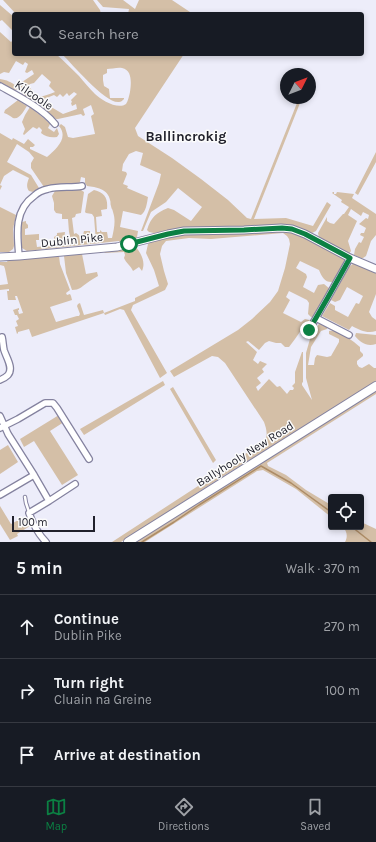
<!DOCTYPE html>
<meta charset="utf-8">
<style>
:root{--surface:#171b24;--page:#20242c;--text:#f1f3f6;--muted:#9ea1a6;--line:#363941;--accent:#0b8043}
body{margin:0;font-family:Karla,sans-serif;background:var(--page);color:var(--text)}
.controls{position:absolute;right:12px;bottom:12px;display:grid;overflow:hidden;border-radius:4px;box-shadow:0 2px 6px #0003}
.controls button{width:36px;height:36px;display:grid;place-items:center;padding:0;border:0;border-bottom:1px solid var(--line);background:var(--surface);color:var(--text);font:20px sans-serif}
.compass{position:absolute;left:280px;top:68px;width:36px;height:36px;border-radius:50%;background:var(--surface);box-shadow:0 2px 6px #0003;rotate:48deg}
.scale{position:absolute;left:12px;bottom:10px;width:83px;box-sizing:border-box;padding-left:4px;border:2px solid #21212c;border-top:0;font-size:11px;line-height:14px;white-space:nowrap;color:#21212c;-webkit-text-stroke:3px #fbfbfb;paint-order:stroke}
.stop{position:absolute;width:12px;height:12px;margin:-9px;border:3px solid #0b8043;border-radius:50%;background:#fff}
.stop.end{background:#0b8043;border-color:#fff;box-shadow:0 1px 4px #0008}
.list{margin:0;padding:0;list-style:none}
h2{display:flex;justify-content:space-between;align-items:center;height:52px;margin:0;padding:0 16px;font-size:17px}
h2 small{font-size:13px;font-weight:400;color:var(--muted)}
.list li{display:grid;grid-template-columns:26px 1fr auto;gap:12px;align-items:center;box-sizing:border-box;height:64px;padding:0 16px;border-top:1px solid var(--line)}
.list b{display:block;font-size:15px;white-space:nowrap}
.list p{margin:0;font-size:13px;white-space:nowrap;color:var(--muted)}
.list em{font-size:13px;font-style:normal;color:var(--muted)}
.icon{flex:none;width:22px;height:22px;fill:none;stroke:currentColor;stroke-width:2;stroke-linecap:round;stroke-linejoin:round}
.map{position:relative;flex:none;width:376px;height:542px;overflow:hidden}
.search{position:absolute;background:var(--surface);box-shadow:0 2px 6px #0003;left:12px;right:12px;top:12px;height:44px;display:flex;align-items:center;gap:10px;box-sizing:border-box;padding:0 14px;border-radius:4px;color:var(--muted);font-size:15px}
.sheet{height:244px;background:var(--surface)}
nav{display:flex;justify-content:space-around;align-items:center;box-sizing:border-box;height:56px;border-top:1px solid var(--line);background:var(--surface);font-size:11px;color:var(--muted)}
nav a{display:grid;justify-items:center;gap:2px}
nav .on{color:var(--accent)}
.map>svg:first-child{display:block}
.green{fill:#d4bfa7}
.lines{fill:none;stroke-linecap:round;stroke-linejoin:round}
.stream{stroke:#ad8c66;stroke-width:1.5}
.service-casing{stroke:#84829f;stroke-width:4.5}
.minor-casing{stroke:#84829f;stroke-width:8}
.tertiary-casing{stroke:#84829f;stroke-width:9}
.secondary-casing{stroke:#84829f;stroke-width:10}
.service{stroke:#fff;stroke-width:2.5}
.minor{stroke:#fff;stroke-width:5.5}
.tertiary{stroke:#fff;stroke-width:7}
.secondary{stroke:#fff;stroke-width:8}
.route{stroke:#0b8043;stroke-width:5}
.labels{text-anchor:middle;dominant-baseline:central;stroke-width:3;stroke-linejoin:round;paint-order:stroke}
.street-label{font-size:12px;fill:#21212c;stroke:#fbfbfb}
.quarter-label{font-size:14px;font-weight:bold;fill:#21212c;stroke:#fbfbfb}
</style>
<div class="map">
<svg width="376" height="542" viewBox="0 0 376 542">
<rect width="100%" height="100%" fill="#ededfa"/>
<path class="green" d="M3,0H93L100,10L101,14H16Z
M97,0H123L135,9L139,0H172L193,14H128L129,9L103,7Z
M0,5L14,17V32L2,20L0,21Z
M0,32L11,42L14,39V54H56C64,61 71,68 79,76C84,82 89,88 95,94C101,100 118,110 126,104C128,101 129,96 130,92C131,85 133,70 122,68C118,67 111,69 107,69V73L103,75V80L104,86L109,89L110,98H124V99C122,101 121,102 119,102C106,104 72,64 62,54H184L135,128L138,136L172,158L201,179L228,200L247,218L251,219L299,98H302L254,219L286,218L313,226L327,202L331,205L316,231L312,233L302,229L286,225L229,228L209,227L188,228L154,233L149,232L147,230C151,217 156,213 168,208L174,210L191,221L202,207L178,188L166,202L151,212L143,231H141L159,183L161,174L140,165L143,153L136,151L129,154L123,164L122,171L126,172L127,174L123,184L128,186L127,188L148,197C147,203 146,212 141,215L123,211L120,227L138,231L137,237L134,240L120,243L119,241L27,251L22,248L21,228L22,222L26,221V223L28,225V228L25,229V235L39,234V240H36L37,247L54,245V237L57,235V233L65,232L64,240L66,241L71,240L69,232L68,219H62V214L56,213L54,210V203L52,196L55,191L68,189L81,190L84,192L81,213L76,214L75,217L72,218L74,234L76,233L80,236L83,235L84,231H90L91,242H96L94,217L92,214L86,213L85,212L88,194L94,190C105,193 108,198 107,209L101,210L102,216L96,217L97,232H100V230L102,232H107L108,238H112C114,229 116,221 113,212C112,207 112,211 111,206C110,204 111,202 110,200C108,189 96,187 87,186L85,183V178L81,177L80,182L79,184L44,187L31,168V163L34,158L29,152L17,144L7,162L31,175L39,188L33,192L29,191C26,187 27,183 29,178L13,170L4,176L0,185L2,186L0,190V133L12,140L13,138L24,144L28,139L35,145L33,147H30V149L47,157C56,149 69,138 59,126L61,124L65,127L68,137L73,138L95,134L91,116L94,114L91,105L83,109L85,115L83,116L81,114L58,119H56L40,107L41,105L46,104L63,114L77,109L76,104L72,106L71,103L72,102L71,100L77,94L74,92L69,96L67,93L63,97L60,94L57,97L54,95L34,103L20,95V94C27,92 31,96 37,97C43,97 49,94 55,92L49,86L51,82L42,74L34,83L30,84L28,86L33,91V92L23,88L14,90L0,82V79C7,80 11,82 16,86L34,74L32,70L27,73L25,72L28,64L25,62L23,65L16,61L13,66L9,73L4,72L0,74Z
M18,100L27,106C24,110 20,120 13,118C10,116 8,114 4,113L5,110Z
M30,107L46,120L50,124L48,128L54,132L57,128L59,134L57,137C51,138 46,137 41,133L42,130L39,127L37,129L33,127L24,135L23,134L25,129L22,122L25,115Z
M376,152V162L358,195L355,193Z
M333,192H334V194H336L337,192L354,194L352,198L376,214V235L371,241L366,256L363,258H361L354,255L355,249L359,242L361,243L364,237L360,235L361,233H364L366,228L359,224L366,218L368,219L369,215L363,212L361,216L351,209L348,215L357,221L348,241L351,251L349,254L319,238L318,233L327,217V221L330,223L334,224L343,214H344L349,207L341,202L342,200L332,193Z
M0,207L16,215L13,229L14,246L13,249L9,252H0Z
M270,231L289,232L302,236L345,259L333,282C325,283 322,277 319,270L300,261L296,268L306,274L307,277L303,287L314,293L318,285L324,284L330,289L314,317H311L308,314L309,303L307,300L289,291L286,297L290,300L283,313L301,322L305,319L309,320L311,323L308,327L304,326L295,339L289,347H285L281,343H276L269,341L265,343L259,350L248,341L246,342L257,352L253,360L258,364L260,361L267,364L262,369L264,372L257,378L261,383L256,387L258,391L269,379L277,387L280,386L287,394L290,390H293L294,388L292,386L295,383V372L302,352H303V382L302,383V385L312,400L306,378V353L310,339L320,322L327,326V329L321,331L311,347L308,365H314L315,358L317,355L327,357L331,356L339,342V339L329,334V331C338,329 353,341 360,347V351L363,354V356L357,361V364L359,367L362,368L369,364L374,368H376V382L225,475L121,542H112L215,475L222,467L261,445C269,439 267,430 264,422L225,363L218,357L212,356L174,377L170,371L238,330L252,319L270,302L278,291L285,268L290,244L289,239L287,236L283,233L211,239L189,238L166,241L162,246L160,254L164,271L168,284L165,290L133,305L131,310L167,373L160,378L124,310L120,309L105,315L104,313L32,337L29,329L18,332V333L17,334L15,327L18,326L16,321L19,319L17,315H15L13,310L19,308V310H18L19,314L23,313L17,296H15L16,300H8L7,291H9V289L0,290V285L8,284L5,269L4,266L0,265V262H7L8,260L51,256H59L60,264L70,290L66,293L67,295L70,294L71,296L72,300L50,307L56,322L77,316H79L80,314L77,306L78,304L80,303L84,315L103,310L104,313L135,301V298L159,286L154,270L146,253L148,244L150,242L183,234Z
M135,246C141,253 146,262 142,271L139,267L133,271C131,266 126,263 124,258L125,255L124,252L104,253L106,251Z
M82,254L86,274L97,272L98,276C94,278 90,281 87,283C81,287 80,290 72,290L66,273L64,256Z
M354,263L376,272V294L369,312L372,317L376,320V331C367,334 360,330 352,326L349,330L322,316L330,303L335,306V310L348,317L356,303L359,304L363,296L347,287L340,300L335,302L331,300L349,267Z
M356,333L376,335V344C367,347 361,343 355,336Z
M163,381L165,385L84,435L80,429Z
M173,387L216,460L213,463L170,389Z
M376,389V394L267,463L268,466L286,475L306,490L331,505V517L296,489L263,470L257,471L145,542H133Z
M59,415L64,422L50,431L78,475L62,485L34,441L24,447L20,439Z
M8,445L18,462L0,474V450Z
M0,506L11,524L24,517L30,526L17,534L18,536L10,540L0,524Z
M361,522L376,529V542H345C348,536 347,532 343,527H361Z"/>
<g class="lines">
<path class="stream" d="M352,527L371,542
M142,542L174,522L199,505L261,466L291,483L331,512"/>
<defs>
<path id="service" d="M25,497L26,503L29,512"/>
<path id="minor" d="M0,86C18,96 42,108 55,124
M19,256C17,234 14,210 34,196C38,192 43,190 48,189C59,186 71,188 82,186
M316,318L349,335
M309,330L327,299L350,258
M0,380C3,379 6,377 8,375C14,368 6,357 4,350C3,346 3,341 2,337
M0,416L8,434L34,475L49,501L29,513C33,524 38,534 46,542
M0,428L18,419L45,403H53L57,408L89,459
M0,495L34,475
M49,501L75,484"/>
<path id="tertiary" d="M0,257L19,256L117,247L129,244L168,234L184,231L244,230L281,228L292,229L305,234L350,258L376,269"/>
<path id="secondary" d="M128,542L376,386"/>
</defs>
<use href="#service" class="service-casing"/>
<use href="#minor" class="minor-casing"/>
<use href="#tertiary" class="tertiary-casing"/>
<use href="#secondary" class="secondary-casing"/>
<use href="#service" class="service"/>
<use href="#minor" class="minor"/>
<use href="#tertiary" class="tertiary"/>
<use href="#secondary" class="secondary"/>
</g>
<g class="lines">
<path class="route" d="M129,244L168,234L184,231L244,230L282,228L292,229L305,234L350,258L327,299L309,330"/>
</g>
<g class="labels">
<g class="street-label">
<text transform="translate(34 95) rotate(34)">Kilcoole</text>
<text transform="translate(72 240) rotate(-6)">Dublin Pike</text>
<text transform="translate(245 454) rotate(-32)">Ballyhooly New Road</text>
</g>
<g class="quarter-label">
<text x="186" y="136">Ballincrokig</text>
</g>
</g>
</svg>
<div class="controls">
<button><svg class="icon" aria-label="locate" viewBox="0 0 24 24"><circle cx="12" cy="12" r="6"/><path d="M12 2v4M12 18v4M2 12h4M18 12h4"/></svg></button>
</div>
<svg class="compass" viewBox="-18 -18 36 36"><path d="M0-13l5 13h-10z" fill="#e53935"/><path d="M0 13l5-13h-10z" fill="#9ea1a6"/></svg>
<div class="scale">100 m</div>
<div class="stop" style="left:129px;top:244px"></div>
<div class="stop end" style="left:309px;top:330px"></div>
<div class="search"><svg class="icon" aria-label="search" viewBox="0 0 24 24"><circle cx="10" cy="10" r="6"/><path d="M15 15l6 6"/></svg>Search here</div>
</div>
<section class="sheet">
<h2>5 min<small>Walk · 370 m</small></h2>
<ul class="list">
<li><svg class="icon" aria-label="ahead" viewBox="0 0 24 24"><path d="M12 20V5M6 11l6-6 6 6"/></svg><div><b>Continue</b><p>Dublin Pike</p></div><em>270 m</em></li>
<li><svg class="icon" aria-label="right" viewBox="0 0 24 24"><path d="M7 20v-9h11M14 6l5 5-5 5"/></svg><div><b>Turn right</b><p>Cluain na Greine</p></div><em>100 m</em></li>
<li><svg class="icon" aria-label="arrive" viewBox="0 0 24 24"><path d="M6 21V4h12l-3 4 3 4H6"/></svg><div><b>Arrive at destination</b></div></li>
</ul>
</section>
<nav>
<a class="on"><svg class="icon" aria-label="map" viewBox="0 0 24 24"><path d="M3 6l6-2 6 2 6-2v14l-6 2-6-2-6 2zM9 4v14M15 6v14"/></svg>Map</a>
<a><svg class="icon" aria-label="directions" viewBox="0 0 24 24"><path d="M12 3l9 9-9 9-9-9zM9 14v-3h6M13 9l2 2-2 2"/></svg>Directions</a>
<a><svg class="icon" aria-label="saved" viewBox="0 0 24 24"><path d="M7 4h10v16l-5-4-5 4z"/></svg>Saved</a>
</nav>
